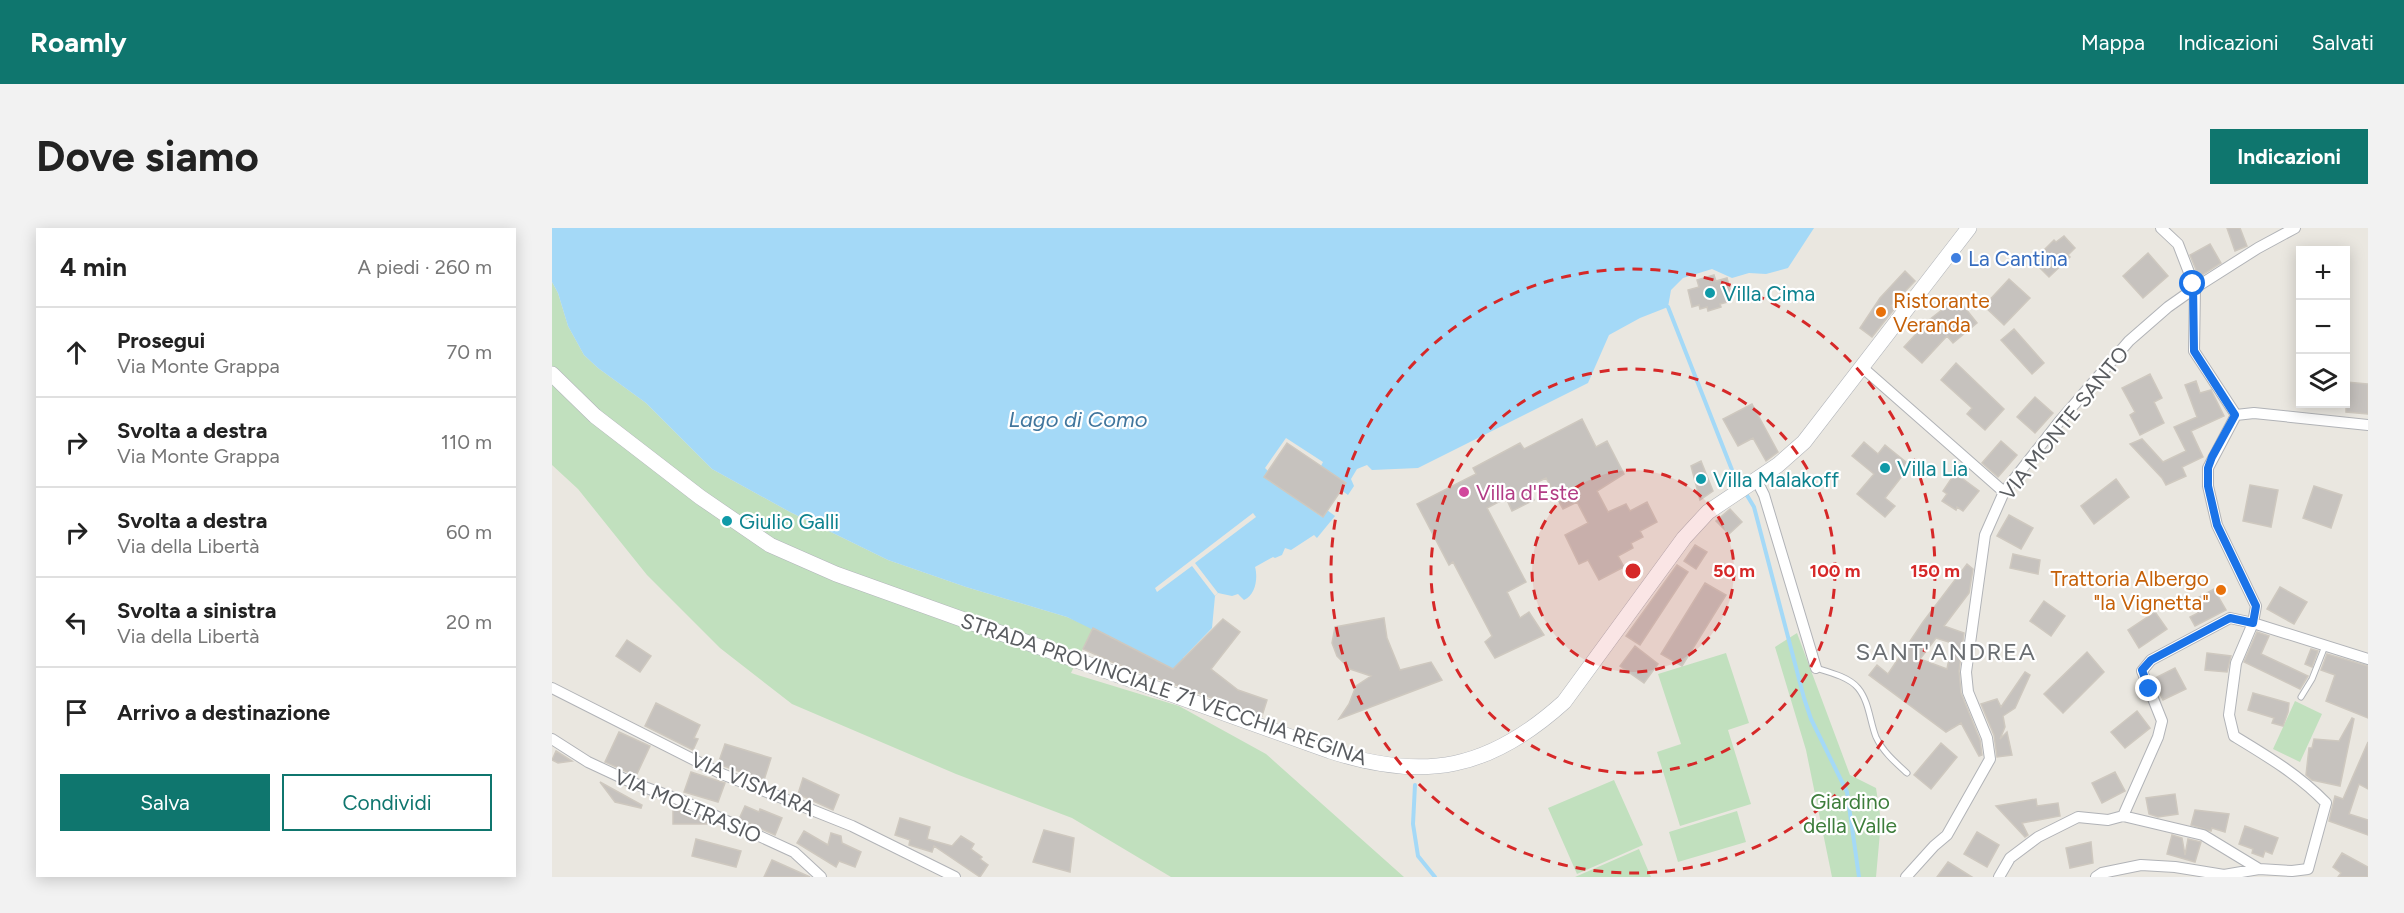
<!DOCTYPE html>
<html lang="it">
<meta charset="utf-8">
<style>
:root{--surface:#fff;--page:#f2f2f2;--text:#222;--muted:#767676;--line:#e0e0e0;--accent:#0f766e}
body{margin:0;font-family:Figtree,sans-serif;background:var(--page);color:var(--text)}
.controls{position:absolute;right:18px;top:18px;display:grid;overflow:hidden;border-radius:0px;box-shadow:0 3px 15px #0003}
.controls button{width:54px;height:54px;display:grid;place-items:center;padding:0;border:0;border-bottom:2px solid var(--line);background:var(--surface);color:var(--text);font:30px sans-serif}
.stop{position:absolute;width:18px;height:18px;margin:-14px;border:4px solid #1a73e8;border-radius:50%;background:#fff}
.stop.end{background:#1a73e8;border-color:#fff;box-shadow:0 2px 6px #0008}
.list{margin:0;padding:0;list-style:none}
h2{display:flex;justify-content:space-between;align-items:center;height:78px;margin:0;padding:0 24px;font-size:26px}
h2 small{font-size:20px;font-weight:400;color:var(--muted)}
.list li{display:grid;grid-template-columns:39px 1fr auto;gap:18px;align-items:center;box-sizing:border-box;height:90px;padding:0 24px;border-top:2px solid var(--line)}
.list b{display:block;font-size:22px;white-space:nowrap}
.list p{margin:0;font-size:20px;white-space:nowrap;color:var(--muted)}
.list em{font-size:20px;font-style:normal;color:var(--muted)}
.actions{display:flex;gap:12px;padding:18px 24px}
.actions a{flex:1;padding:14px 0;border:2px solid var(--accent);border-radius:0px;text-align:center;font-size:21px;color:var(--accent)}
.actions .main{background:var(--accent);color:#fff}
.icon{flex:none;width:33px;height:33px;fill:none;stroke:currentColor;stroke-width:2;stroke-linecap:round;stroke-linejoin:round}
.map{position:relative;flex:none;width:1816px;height:649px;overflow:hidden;border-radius:0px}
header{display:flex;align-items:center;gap:36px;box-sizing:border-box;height:84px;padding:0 30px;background:var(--accent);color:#fff}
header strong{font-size:28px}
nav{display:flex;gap:33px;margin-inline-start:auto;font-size:21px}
.intro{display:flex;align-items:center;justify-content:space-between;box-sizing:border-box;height:144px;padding:0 36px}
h1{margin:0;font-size:42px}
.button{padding:15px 27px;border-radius:0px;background:var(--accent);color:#fff;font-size:21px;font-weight:700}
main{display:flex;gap:36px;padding:0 36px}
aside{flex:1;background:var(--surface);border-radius:0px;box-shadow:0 3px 15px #0003}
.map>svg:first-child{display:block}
.green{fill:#c1e0be}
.water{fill:#a4d9f7}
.pier{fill:#eae7e0}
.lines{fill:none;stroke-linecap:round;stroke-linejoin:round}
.stream{stroke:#a4d9f7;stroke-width:4}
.building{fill:#c6c2be;stroke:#cec8bf;stroke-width:1.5;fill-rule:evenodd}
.lane-casing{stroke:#b1b3b7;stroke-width:7}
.street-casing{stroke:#b1b3b7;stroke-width:12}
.secondary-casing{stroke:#b2b5ba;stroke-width:16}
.lane{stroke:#fff;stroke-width:5}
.street{stroke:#fff;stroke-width:10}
.secondary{stroke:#fff;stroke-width:15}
.route{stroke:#1a73e8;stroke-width:8}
.ring{fill:none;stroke:#d62828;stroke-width:3;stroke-dasharray:10 8}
.shop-dot{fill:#3f7fe0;stroke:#fff;stroke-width:2}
.culture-dot{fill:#0f9aa8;stroke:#fff;stroke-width:2}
.food-dot{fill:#e8710a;stroke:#fff;stroke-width:2}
.hotel-dot{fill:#d1479c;stroke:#fff;stroke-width:2}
.labels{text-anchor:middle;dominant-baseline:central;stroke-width:4.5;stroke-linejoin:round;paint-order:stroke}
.shop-label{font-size:21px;fill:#366cbe;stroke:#fff;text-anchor:start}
.culture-label{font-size:21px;fill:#0d838f;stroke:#fff;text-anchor:start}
.food-label{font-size:21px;fill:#c56008;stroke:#fff;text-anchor:start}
.street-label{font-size:21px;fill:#595c60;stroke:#fff}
.hotel-label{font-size:21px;fill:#b23c85;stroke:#fff;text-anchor:start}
.park-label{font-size:21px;fill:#3d7d3b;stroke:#fff}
.water-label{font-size:22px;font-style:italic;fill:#41769d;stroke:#fff}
.quarter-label{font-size:24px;letter-spacing:1.5px;fill:#6a6e72;stroke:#fff}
.centre{fill:#d62828;stroke:#fff;stroke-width:3}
.ring-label{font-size:18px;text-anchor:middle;font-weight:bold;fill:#d62828;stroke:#fff;stroke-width:4.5;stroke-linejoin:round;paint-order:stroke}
</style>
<header>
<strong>Roamly</strong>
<nav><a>Mappa</a><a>Indicazioni</a><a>Salvati</a></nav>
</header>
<div class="intro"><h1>Dove siamo</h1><a class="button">Indicazioni</a></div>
<main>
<aside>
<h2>4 min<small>A piedi · 260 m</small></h2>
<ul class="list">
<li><svg class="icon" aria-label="ahead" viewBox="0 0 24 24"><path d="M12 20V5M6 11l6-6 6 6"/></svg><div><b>Prosegui</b><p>Via Monte Grappa</p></div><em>70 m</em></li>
<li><svg class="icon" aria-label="right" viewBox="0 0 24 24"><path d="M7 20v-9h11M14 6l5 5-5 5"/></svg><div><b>Svolta a destra</b><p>Via Monte Grappa</p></div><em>110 m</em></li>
<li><svg class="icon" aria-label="right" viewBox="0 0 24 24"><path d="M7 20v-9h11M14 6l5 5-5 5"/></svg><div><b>Svolta a destra</b><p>Via della Libertà</p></div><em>60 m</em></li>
<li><svg class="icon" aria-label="left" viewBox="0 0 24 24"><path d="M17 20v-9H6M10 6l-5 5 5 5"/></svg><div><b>Svolta a sinistra</b><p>Via della Libertà</p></div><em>20 m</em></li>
<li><svg class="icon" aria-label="arrive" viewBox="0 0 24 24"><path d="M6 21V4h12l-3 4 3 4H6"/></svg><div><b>Arrivo a destinazione</b></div></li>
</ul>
<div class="actions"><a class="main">Salva</a><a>Condividi</a></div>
</aside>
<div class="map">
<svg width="1816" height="649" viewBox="0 0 1816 649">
<rect width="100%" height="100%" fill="#eae7e0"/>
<path class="green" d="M0,54L6,65L16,98L32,127L46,140L94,175L160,241L238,284L336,332L414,359L515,389L541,400L519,445L627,478L714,526L852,649H619L520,590L404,546L240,476L168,420L95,347L26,261L0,237Z
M1245,405L1298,547L1324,560L1329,593L1324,649H1280L1254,522L1223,419Z
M1174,425L1197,495L1176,502L1199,576L1128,598L1105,524L1129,516L1106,446Z
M1743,473L1770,486L1748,534L1721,521Z
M1062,552L1091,617L1025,646L996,580Z
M1185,583L1194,614L1126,634L1117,604Z
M1087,621L1099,649H1023Z"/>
<path class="water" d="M0,0H1262L1236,40L1214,46L1197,45L1180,50L1160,41L1131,50L1119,62L1116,79L1088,90L1057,107L1036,155L866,240L820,242L815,237L805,241L799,251L802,258L796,267L789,262L769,238L771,234L734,210L713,240L716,243L713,249L770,289L775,282L783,288L765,310L762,307L739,322L733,320L730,327L723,330L721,329L703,339C706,349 704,367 692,372L686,366L680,368L666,365L663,368L660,400L631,430L649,444L640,455L617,439L515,389L414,359L336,332L238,284L160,241L94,175L46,140L32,127L16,98L6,65L0,54Z"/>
<path class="pier" d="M701,285L704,289L643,335L666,365L663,368L640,338L605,364L603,360Z"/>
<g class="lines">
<path class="stream" d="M1116,79L1182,247L1189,258
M1193,264L1202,279L1252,470L1259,491L1295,564L1307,649
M863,557L861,596L866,628L883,649"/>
</g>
<path class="building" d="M1675,0H1688L1695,18L1683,23Z
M1512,8L1523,20L1516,27L1518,29L1497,49L1481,33L1502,12L1504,14Z
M1658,16L1669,35L1647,49L1638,27Z
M1596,25L1616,48L1591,70L1571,48Z
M1353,43L1363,53L1339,78L1343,80L1320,109L1308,100L1328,70Z
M1162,47L1164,53L1175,50L1180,68L1175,69L1176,74L1168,76L1169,79L1156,83L1155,79L1148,81L1147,77L1140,79L1136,62L1147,59L1145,52Z
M1457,51L1478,70L1452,97L1432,78Z
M1405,70L1425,95L1401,115L1395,108L1370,135L1352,119L1377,92Z
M1462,101L1492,135L1480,146L1449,112Z
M1404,135L1452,181L1433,202L1415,186L1420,180L1389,152Z
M1598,146L1610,170L1602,174L1612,195L1588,207L1578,187L1583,184L1570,160Z
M1644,153L1648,165L1659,162L1672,188L1639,203L1651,229L1630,239L1634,248L1614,257L1610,250L1578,216L1590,211L1611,234L1634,223L1622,199L1645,189L1633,157Z
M1794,154L1816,156V186L1794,184Z
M1483,169L1501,185L1483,205L1465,189Z
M1200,176L1226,224L1214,233L1201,210L1186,218L1171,191Z
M1030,191L1044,219L1055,213L1072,246L1045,263L1056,284L1074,276L1078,283L1095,274L1105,294L1088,303L1091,309L1079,315L1081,320L1066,328L1072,339L1047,352L1036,332L1027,336L1013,307L1036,295L1025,274L1011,281L994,250L975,259L982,272L960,283L954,270L935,280L974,354L955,364L968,390L977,384L992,407L943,430L933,414L940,408L901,334L897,337L865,276L924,246L921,240L968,215L972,221Z
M1449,213L1465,227L1446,249L1430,235Z
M1312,214L1326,226L1333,217L1355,235L1348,245L1351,247L1333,270L1343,278L1333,289L1305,266L1322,246L1300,228Z
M735,215L794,255L771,289L712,249Z
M1149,233L1161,263L1148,272L1139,238Z
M1403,245L1427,263L1411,283L1405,279L1404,282L1390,273L1395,266L1391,263Z
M1564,251L1577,269L1542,296L1529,278Z
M1698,257L1726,262L1719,299L1691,293Z
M1762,258L1790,267L1779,300L1751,290Z
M1178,281L1190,294L1177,306L1164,293Z
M1457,287L1481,300L1469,321L1445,308Z
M1143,317L1155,324L1144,341L1132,333Z
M1461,326L1488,332L1486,346L1458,340Z
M1415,336L1421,341L1417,365L1392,398L1412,405L1407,443L1409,465L1428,512L1430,527L1427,528L1409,495L1394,504L1317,447L1325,437L1336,446L1371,394ZM1384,410L1400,415L1395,441L1368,431Z
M1125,337L1136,344L1088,417L1074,408Z
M1153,355L1174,367L1130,438L1109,426Z
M1728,359L1755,374L1742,396L1715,381Z
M1662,361L1674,382L1643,398L1638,389L1646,385L1640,373Z
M1492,373L1513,388L1499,408L1478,393Z
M1603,384L1615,401L1587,420L1576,402Z
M832,390L835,410L848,442L879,434L890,452L787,491L797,476L804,458L819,448L798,441L785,428L780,415L783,399Z
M671,391L688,404L659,441L686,462L715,472L710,488L560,434L531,421L541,400L621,441Z
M1705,404L1717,408L1709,426L1756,448L1748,461L1692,434Z
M75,412L99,428L88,444L64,428Z
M1083,418L1106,436L1092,455L1068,438Z
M1759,421L1766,423L1760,439L1753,436Z
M1535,424L1552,444L1511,485L1492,466Z
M1655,425L1679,428L1675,444L1653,442Z
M1775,426L1816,438V490L1774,473L1783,447L1769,442Z
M1623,440L1634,461L1611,472L1601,451Z
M1473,444L1478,447L1463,480L1451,488L1453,499L1448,511L1455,504L1460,527L1445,529L1442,507L1429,476L1445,471L1449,479Z
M1701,465L1737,475L1736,484L1731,498L1720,495L1722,490L1696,482Z
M104,475L148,497L142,510L146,511L141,522L93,498Z
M1585,483L1598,500L1573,520L1559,504Z
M1800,490L1802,491L1788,558L1760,552L1754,547L1757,520H1760L1762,511L1787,513Z
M67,504L98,518L84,548L53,534Z
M1816,514V561L1807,556L1797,586L1816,592V607L1777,593L1783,568L1791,571Z
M1389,515L1405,529L1379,561L1362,547Z
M173,516L219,530L212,552L166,536Z
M4,523L20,533L6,535L0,532Z
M139,544L173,555L166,574L132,564Z
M1563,544L1573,563L1550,575L1540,555Z
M251,550L287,567L281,582L246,566Z
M48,554L90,577L89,580L63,574Z
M1623,566L1626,586L1606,589L1597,586L1594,570Z
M1484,571L1485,578L1506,575L1508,588L1470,595L1476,607L1473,609L1444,578Z
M193,578L207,584L208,581L230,590L223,607L187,591Z
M121,581L149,589L162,596H121Z
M1643,582L1677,586L1673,604L1660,600L1659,603L1639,597Z
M348,590L378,599L375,611L400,618L409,608L422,616L419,621L430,629L428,631L436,637L428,649L382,618L380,624L357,617L358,612L343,607Z
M1693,598L1726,610L1720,626L1713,623L1711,629L1700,625L1701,621L1687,616Z
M492,602L522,610L518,644L481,634Z
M252,603L276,617L279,605L289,608L290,615L309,624L303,639L287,633L284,639L245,615Z
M1425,604L1447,617L1435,639L1412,626Z
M1620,607L1630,610L1633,627L1636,611L1649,614L1643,634L1615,626Z
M144,611L189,623L184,639L140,628Z
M1539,614L1541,635L1518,640L1514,620Z
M1790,625L1816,639V649H1786L1789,645L1781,639Z
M220,632L258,649H212Z
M1396,634L1420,649H1385Z"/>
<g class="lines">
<defs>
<path id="lane" d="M1264,440C1277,444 1297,449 1306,460C1317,473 1318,494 1324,509C1331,524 1344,535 1355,545
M1749,469L1760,451L1773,418"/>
<path id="street" d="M1609,0L1626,16L1643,60L1642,123L1684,187
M1311,140L1452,264
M1684,187L1656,240V258L1665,297L1704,378L1701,395L1684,435L1677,487L1682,508C1715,528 1747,547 1774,575L1756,641
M1684,187L1702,185L1816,197
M1204,251L1212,267L1264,440
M0,460L170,546L300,598L403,649
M0,511L36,534L81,555L131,573L242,624L269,649
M1571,588L1651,607L1707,641
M1354,649L1382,618L1395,607L1438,531L1435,510L1416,464L1414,444L1433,307L1452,264L1507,194L1577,113L1616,79L1643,60L1706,20L1743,0
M1447,649L1458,630L1486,609L1526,589L1556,592L1571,588L1606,509L1610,493L1590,443L1599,432L1678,390L1701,395L1816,431
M1544,649L1550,645L1589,637L1623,639L1672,647L1707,641L1740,643L1756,641"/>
<path id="secondary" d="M0,146L43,188L148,269L218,317L284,346L778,523C873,554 938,541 1012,474L1132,310L1156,284L1226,237L1252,214L1417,0"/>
</defs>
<use href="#lane" class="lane-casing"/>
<use href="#street" class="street-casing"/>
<use href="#secondary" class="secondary-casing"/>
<use href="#lane" class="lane"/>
<use href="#street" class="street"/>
<use href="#secondary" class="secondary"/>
</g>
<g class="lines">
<path class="route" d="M1597,461L1590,442L1599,432L1678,390L1701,395L1704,378L1665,297L1656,258V240L1660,229L1683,187L1642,123L1641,56"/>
</g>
<circle cx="1081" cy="343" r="101" fill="#d62828" fill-opacity=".12"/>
<g class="ring">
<circle cx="1081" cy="343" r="101"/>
<circle cx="1081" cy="343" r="202"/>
<circle cx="1081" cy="343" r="302"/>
</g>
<circle class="shop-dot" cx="1404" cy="30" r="6"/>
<g class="culture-dot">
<circle cx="1158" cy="65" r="6"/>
<circle cx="1333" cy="240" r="6"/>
<circle cx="1149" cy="251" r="6"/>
<circle cx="175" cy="293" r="6"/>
</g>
<g class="food-dot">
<circle cx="1329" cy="84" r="6"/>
<circle cx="1669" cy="362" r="6"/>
</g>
<circle class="hotel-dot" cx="912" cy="264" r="6"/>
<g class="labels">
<g class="shop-label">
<text x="1416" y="30">La Cantina</text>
</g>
<g class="culture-label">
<text x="1170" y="65">Villa Cima</text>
<text x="1345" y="240">Villa Lia</text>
<text x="1161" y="251">Villa Malakoff</text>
<text x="187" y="293">Giulio Galli</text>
</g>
<g class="food-label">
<text x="1341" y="72">Ristorante<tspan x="1341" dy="24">Veranda</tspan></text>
<text x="1657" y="350" text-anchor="end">Trattoria Albergo<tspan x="1657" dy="24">"la Vignetta"</tspan></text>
</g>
<g class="street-label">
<text transform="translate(1512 195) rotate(-51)">VIA MONTE SANTO</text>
<text transform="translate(612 461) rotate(19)">STRADA PROVINCIALE 71 VECCHIA REGINA</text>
<text transform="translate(201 556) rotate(23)">VIA VISMARA</text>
<text transform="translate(136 578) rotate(23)">VIA MOLTRASIO</text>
</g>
<g class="hotel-label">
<text x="924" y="264">Villa d'Este</text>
</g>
<g class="park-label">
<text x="1298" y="573">Giardino<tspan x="1298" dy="24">della Valle</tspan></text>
</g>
<g class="water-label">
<text x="526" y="191">Lago di Como</text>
</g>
<g class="quarter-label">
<text x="1394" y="423">SANT'ANDREA</text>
</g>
</g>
<circle cx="1081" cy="343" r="9" class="centre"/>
<g class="ring-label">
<text x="1182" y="349">50 m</text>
<text x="1283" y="349">100 m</text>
<text x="1383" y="349">150 m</text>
</g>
</svg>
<div class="controls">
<button>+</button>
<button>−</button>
<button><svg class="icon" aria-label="layers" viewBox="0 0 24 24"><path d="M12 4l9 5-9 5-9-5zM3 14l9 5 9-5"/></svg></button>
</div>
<div class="stop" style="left:1641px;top:56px"></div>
<div class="stop end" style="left:1597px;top:461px"></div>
</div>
</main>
